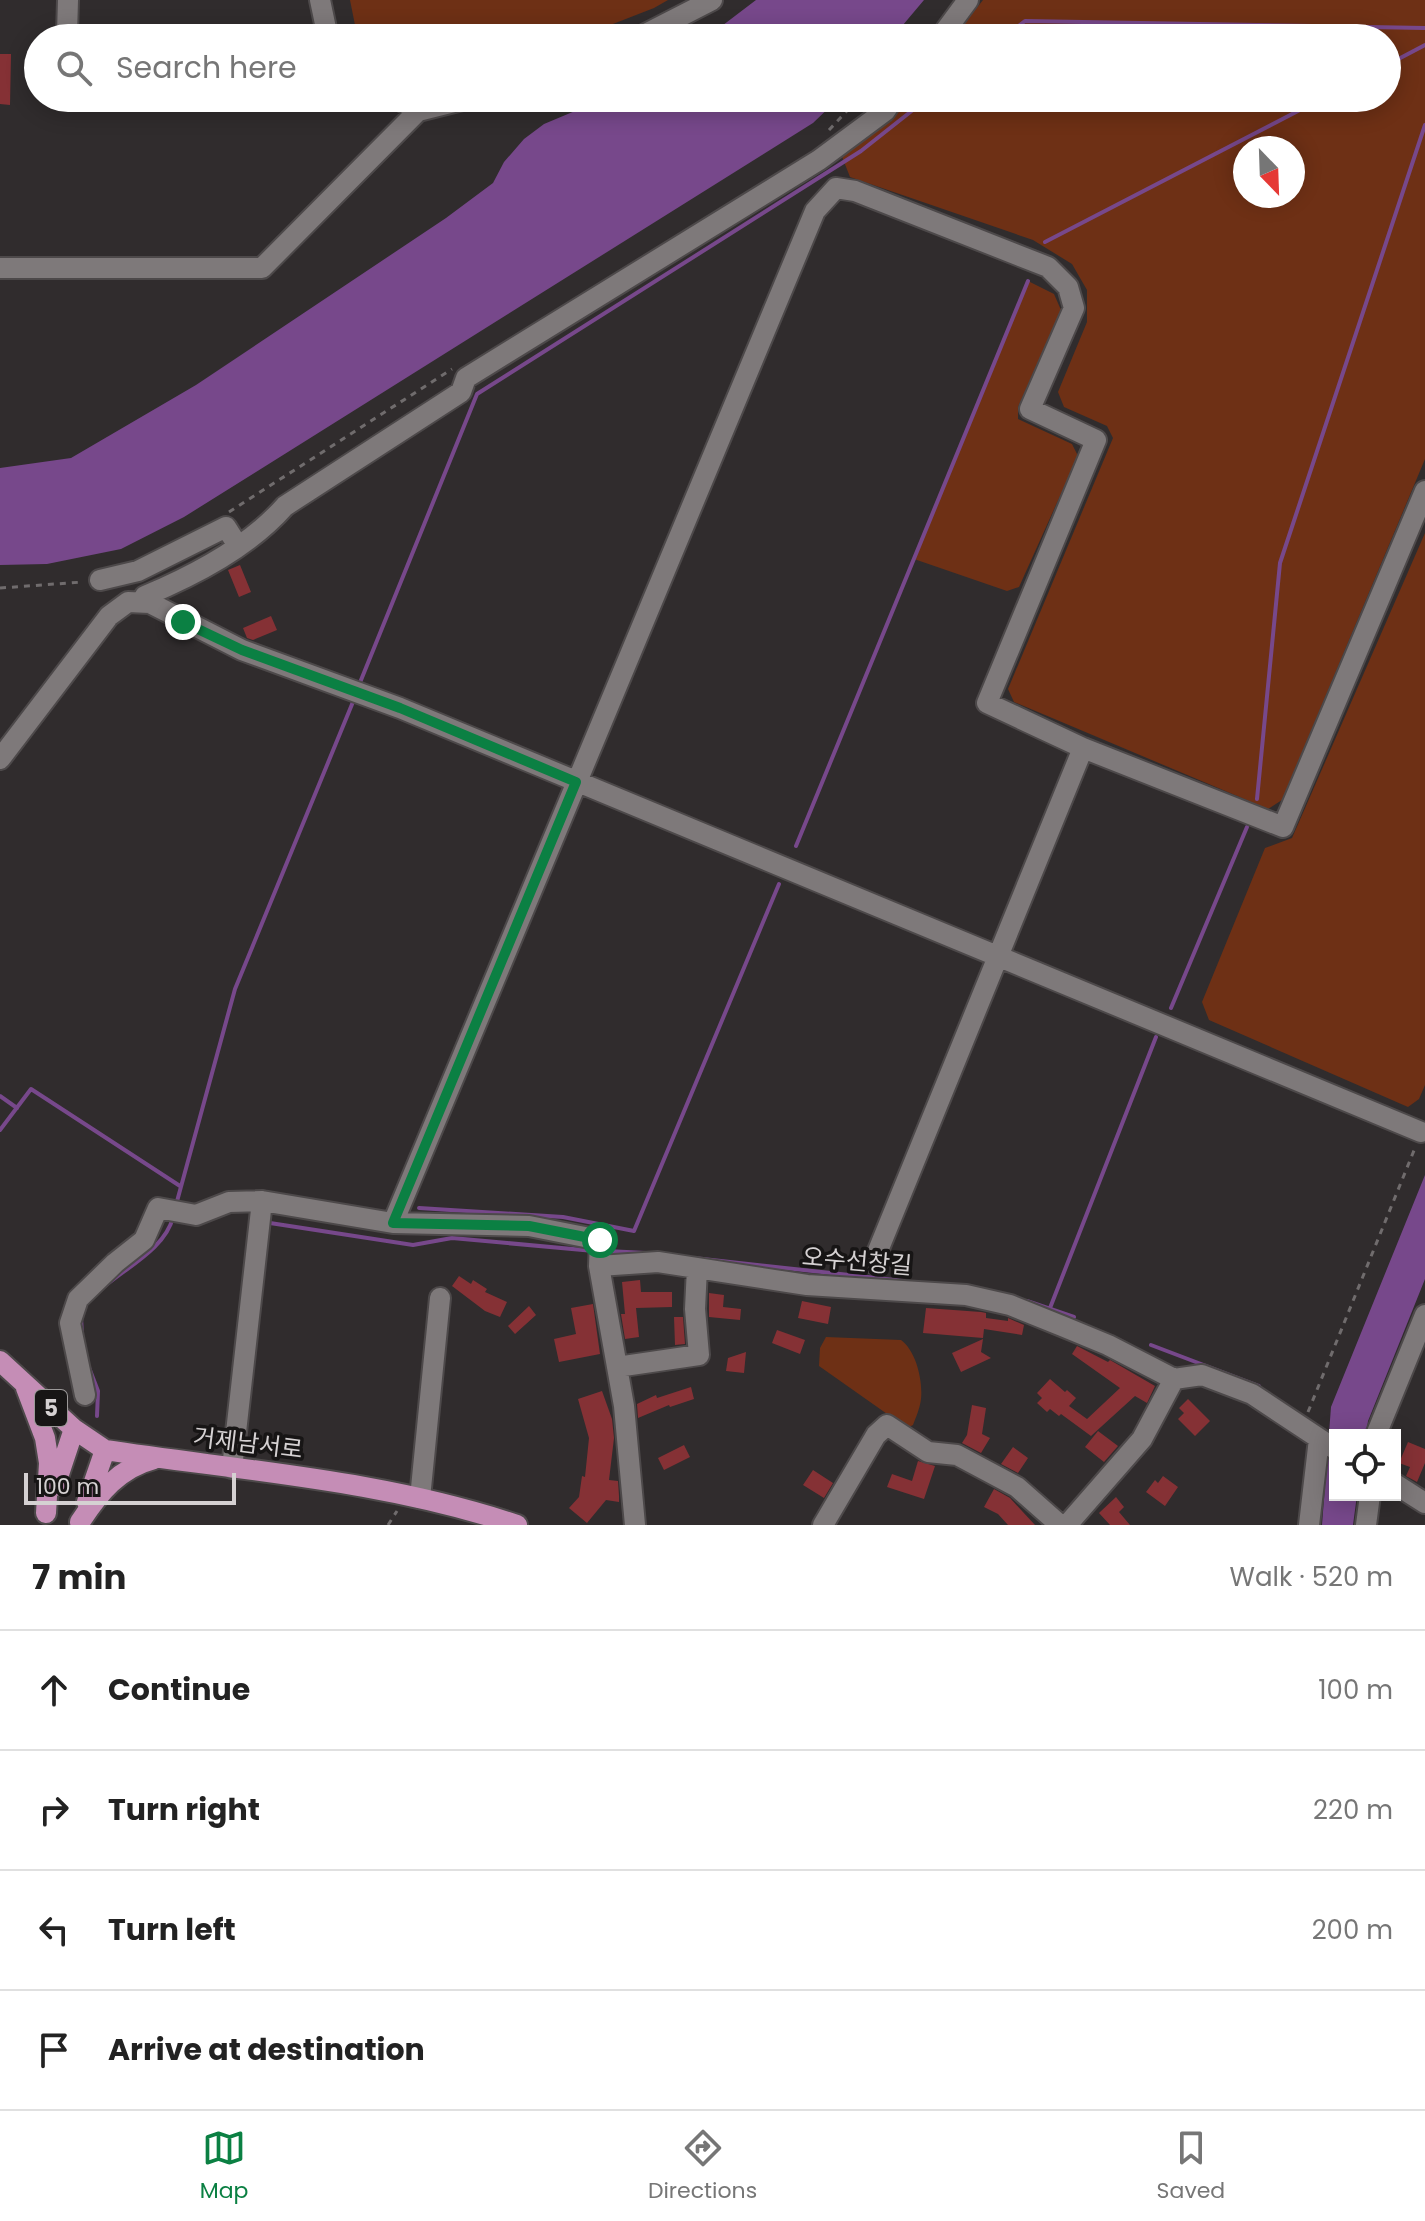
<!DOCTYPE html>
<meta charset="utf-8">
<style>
:root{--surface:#fff;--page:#f6f6f6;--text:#222;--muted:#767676;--line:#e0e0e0;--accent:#0b8043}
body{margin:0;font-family:Poppins,"Noto Sans KR",sans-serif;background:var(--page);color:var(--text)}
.controls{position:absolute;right:24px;bottom:24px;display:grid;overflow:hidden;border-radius:0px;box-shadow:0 4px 20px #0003}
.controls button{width:72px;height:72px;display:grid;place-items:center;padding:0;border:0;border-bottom:2px solid var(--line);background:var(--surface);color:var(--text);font:40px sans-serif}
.compass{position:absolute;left:1233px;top:136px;width:72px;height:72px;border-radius:50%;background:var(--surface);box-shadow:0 4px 20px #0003;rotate:157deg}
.scale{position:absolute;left:24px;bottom:20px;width:212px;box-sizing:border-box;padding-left:8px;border:4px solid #d5d1d2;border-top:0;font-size:22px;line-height:28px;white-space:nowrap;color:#d5d1d2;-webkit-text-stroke:6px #171515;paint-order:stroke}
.stop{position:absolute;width:24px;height:24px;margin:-18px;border:6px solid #0b8043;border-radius:50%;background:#fff}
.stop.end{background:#0b8043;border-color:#fff;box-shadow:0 2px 8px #0008}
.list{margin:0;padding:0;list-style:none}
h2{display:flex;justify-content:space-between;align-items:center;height:104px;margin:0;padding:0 32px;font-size:34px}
h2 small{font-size:26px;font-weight:400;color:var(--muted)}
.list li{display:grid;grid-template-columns:52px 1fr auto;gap:24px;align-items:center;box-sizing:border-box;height:120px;padding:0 32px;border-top:2px solid var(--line)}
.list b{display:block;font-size:30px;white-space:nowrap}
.list em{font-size:26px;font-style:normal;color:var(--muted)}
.icon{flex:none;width:44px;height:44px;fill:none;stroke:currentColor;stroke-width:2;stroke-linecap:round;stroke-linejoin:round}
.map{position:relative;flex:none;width:1425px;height:1525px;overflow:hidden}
.search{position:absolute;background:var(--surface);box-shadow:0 4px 20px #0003;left:24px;right:24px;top:24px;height:88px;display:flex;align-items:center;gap:20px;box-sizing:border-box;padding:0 28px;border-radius:44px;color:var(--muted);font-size:30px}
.sheet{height:584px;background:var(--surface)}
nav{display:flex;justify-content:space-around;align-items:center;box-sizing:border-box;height:112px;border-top:2px solid var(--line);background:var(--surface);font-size:22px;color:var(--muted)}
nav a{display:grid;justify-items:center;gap:4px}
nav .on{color:var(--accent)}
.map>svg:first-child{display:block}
.green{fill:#6e3015;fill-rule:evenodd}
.water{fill:#77488b}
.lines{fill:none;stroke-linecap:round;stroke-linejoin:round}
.stream{stroke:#77488b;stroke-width:4}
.building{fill:#853135}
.minor-casing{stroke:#4d494a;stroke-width:24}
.major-casing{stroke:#4d494a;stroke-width:24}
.path{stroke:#706c6d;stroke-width:3;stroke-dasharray:6 6;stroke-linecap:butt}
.minor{stroke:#7e797a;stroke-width:20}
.major{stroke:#c58db6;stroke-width:20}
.route{stroke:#0b8043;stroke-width:10}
.labels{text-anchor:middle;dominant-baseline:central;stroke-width:7;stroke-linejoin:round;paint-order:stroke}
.shield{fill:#171515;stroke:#9c9999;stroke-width:2}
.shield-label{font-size:22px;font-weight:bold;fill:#d5d1d2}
.street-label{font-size:24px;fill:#d5d1d2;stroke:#171515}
</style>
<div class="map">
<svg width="1425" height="1525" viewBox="0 0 1425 1525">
<rect width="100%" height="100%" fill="#302c2d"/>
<path class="green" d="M350,0H668L654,8L577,38H360L357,35Z
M983,0H1425V459L1282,800L1268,809L1014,702L1008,689L1113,438L1107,426L1064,407L1058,392L1087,322V290L1072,264L1033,240L850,177L841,154L895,113L906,98H1387V38H953ZM1245,148H1293V196H1245Z
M1028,281L1054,294L1061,310L1018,407V419L1072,444L1078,456L1019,587L1007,591L914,559Z
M1425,533V1085L1419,1099L1408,1107L1209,1020L1202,1002L1265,848L1292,838Z
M826,1337L901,1340C916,1351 923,1380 921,1399C920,1408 916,1417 913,1425L907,1428L819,1366L820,1348Z"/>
<path class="water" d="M756,0H924L892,38H706Z
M606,98H839L813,123L184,517L121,549L47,564L0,565V468L71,458L196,385L446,218L493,183L504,162L524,139L544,124Z
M1425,1175V1279L1368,1421L1366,1435H1335V1495H1357L1353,1525H1322L1331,1407Z"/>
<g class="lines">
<path class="stream" d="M1003,38L1025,21L1425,28
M1387,65L1425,45
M1045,242L1323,98
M359,685L477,394L861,151L928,98
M1257,799L1280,563L1425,125
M796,846L1028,281
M1171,1008L1247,827
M0,1096L17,1108
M0,1130L31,1089L180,1186
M176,1205L235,989L355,697
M419,1208L563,1217L634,1231L779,884
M270,1223L413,1245L452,1238L594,1251
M607,1251L646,1253
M694,1258L904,1281
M105,1286C129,1266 166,1247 173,1217
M1027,1301L1074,1317
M1050,1308L1156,1037
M81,1317L82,1336
M1151,1345L1259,1386
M88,1365L98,1391L97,1416"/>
</g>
<path class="building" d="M0,54H11L10,105L0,104Z
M240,565L251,592L239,597L228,570Z
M271,616L277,630L253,640L247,638L243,628Z
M459,1276L471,1284L473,1280L487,1289L485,1292L507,1302L500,1317L485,1311L452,1286Z
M640,1280L641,1292H672V1307L636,1308L639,1337L625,1339L621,1314H625L622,1282Z
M709,1293L724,1295L723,1307L741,1309L740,1320L709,1317Z
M802,1301L831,1307L828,1324L798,1318Z
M593,1304L600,1354L559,1362L554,1339L576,1334L571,1308Z
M529,1306L536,1315L515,1334L508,1326Z
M926,1308L981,1312L986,1313V1318L1008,1321V1318L1024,1325L1022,1335L984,1329L983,1338L923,1333Z
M674,1317H683L685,1344L675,1345Z
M777,1330L805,1340L800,1354L772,1343Z
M983,1339L981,1352L991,1358L961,1372L952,1353Z
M1077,1346L1108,1362L1110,1360L1155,1386L1147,1403L1135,1396L1091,1436L1061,1414L1059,1416L1050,1409L1047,1412L1037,1403L1042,1398L1037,1393L1050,1379L1065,1392L1067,1390L1076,1398L1069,1406L1087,1419L1120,1388L1072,1354Z
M746,1352L744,1373L726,1371L728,1358Z
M691,1387L694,1399L670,1407L669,1405L638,1418L637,1404L656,1395L657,1398Z
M602,1391L612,1419L614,1438L609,1480L618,1481L619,1496V1502L606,1500L587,1523L569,1508L579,1497L582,1476L585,1477L589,1438L578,1399Z
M1188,1399L1210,1421L1195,1436L1178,1419L1184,1413L1179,1408Z
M972,1405L986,1408L982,1434L990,1438L981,1453L962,1443L967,1435Z
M1098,1431L1118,1446L1104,1462L1085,1447Z
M1408,1442L1425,1449V1463L1417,1482L1406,1476L1410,1467L1399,1463Z
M684,1445L690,1457L664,1470L658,1458Z
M1013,1447L1028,1458L1018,1473L1001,1464Z
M918,1461L935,1466L924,1499L887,1487L892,1474L912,1481Z
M813,1470L833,1483L824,1498L803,1485Z
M1163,1476L1178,1487L1165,1506L1146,1492L1155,1480L1158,1483Z
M994,1489L1010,1498L1035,1525H1008L998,1514L984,1507Z
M1116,1497L1124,1507L1119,1512L1130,1525H1110L1099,1513Z"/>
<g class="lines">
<defs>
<path id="minor" d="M320,0L328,38
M67,34L68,0
M638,38L712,0
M940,38L968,0
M397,98L418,111
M0,268H262L418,111L470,98
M100,580L138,571L226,527L238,546
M144,602L145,596C195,575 249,547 285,506L461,392L466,378L819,160L885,111L894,98
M0,759L109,616L128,602L150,603L242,650L400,708L1421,1132
M393,1223L815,211L836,188L855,191L1048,267L1068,287L1074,308L1030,409L1096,440L987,703L1083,748L1283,827L1425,491
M873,1263L1083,748
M617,1367L699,1355L695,1309L697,1268
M1174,1379L1202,1375L1252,1394L1335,1449
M85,1395L70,1323L78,1299L115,1263L144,1240L158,1208L196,1215L229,1202L262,1201L393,1223L529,1226L600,1240L599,1266
M1376,1435L1425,1315
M232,1468L262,1201
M1395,1484L1425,1503
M420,1498L440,1298
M635,1525L624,1406L599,1266L658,1262L807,1285L966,1295L1010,1305L1062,1326L1108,1345L1174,1379L1142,1439L1067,1525
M823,1525L876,1435L887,1425L928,1452L957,1455L1017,1487L1060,1525
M1309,1525L1319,1439
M1366,1525L1370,1495"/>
<path id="major" d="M0,1361L74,1429L105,1450C244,1471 383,1480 517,1525
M26,1388L45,1438L49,1463L46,1513
M55,1486L74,1429
M87,1502L105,1450
M80,1522C99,1493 119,1468 154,1459"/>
</defs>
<use href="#minor" class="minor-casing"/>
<use href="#major" class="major-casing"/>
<path class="path" d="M916,38L927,25
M829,130L859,98
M229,512L452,369
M0,588L83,582
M1308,1412L1415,1148
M388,1525L397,1511"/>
<use href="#minor" class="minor"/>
<use href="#major" class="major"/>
</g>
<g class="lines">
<path class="route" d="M183,622L242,650L400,708L576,782L393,1223L529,1226L600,1240"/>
</g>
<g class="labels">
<rect class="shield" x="35" y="1390" width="32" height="36" rx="6"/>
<g class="shield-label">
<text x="51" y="1408">5</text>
</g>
<g class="street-label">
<text transform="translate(857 1261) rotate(5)">오수선창길</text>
<text transform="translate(248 1443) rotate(7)">거제남서로</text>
</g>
</g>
</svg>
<div class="controls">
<button><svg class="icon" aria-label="locate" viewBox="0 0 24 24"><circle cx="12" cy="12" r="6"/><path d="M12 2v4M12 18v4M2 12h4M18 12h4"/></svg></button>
</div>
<svg class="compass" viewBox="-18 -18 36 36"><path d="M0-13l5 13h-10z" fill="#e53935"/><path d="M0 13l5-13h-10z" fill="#767676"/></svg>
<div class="scale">100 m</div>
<div class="stop" style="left:600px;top:1240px"></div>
<div class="stop end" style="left:183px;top:622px"></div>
<div class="search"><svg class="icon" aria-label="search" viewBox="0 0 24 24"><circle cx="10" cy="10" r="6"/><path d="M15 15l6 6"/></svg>Search here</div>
</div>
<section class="sheet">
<h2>7 min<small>Walk · 520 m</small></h2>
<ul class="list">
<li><svg class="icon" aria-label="ahead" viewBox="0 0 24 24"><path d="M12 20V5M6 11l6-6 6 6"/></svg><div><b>Continue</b></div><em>100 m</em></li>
<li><svg class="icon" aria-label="right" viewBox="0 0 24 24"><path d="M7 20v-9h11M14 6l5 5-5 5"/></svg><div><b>Turn right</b></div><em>220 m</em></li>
<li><svg class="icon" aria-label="left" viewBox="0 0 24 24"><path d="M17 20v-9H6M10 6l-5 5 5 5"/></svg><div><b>Turn left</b></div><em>200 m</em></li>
<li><svg class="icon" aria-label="arrive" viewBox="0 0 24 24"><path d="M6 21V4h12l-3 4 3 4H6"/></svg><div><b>Arrive at destination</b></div></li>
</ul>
</section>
<nav>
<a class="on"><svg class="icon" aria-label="map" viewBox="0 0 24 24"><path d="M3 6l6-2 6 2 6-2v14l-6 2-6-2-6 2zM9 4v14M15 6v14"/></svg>Map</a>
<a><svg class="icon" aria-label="directions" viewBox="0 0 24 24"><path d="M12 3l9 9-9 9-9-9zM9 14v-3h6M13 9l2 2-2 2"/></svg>Directions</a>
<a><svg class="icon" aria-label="saved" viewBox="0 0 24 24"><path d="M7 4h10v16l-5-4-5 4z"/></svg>Saved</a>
</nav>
